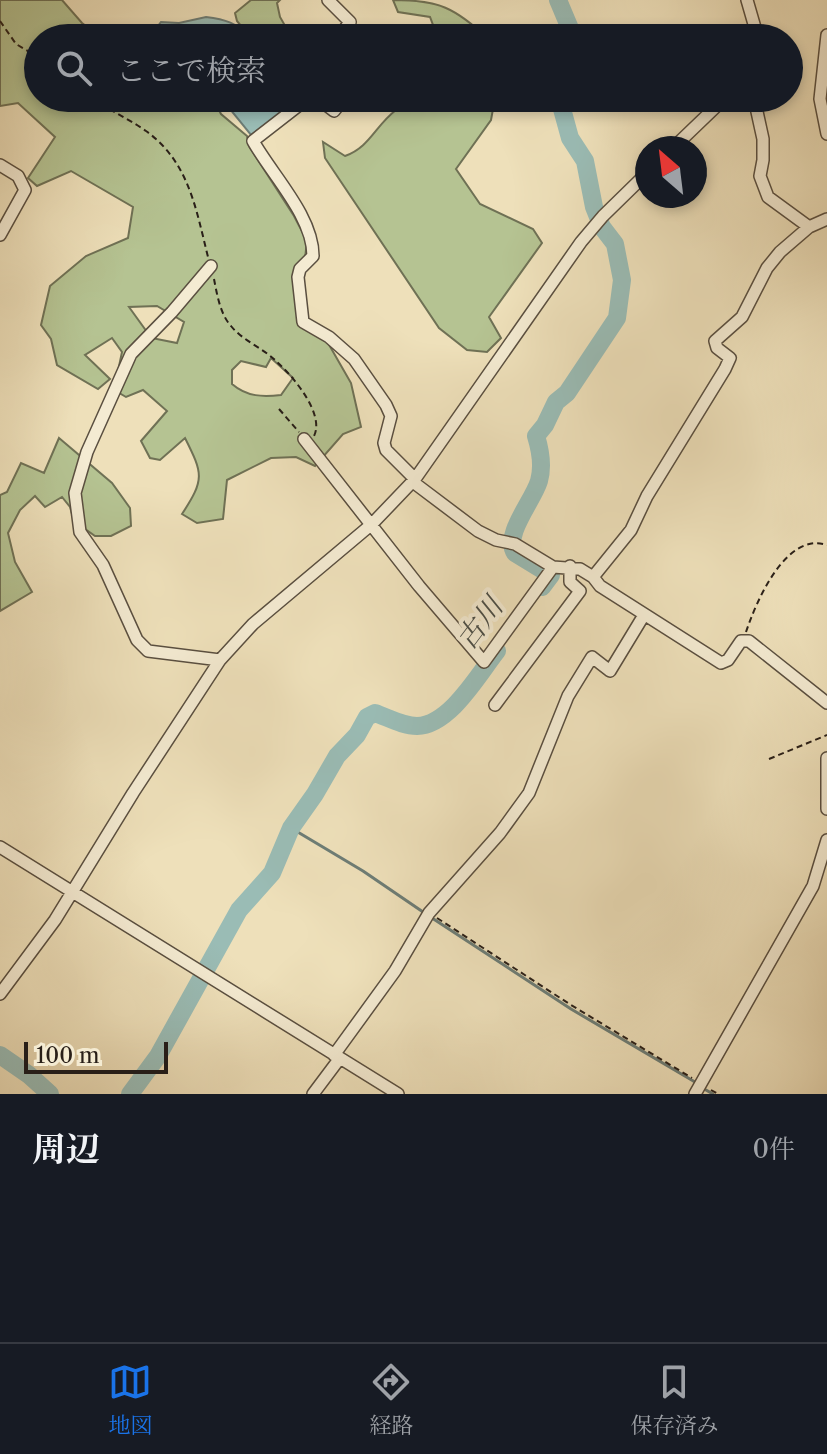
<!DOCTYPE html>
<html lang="ja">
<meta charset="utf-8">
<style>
:root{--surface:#171b24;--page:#242831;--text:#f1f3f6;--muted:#9ea1a6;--line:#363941;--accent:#1a73e8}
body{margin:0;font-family:"Libre Caslon Text","Noto Serif JP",serif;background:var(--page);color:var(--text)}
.compass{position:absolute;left:635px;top:136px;width:72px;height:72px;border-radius:50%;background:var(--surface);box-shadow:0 4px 12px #0003;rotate:332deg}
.scale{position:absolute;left:24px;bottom:20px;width:144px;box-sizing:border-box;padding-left:8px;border:4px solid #291f18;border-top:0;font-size:22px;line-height:28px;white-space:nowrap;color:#291f18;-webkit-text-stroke:6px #f4ebd2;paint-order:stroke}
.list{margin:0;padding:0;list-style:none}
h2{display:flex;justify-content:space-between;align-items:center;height:104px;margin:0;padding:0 32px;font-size:34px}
h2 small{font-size:26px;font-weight:400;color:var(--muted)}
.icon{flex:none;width:44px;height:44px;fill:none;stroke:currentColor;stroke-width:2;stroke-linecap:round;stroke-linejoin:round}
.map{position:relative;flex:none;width:827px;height:1094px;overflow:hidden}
.search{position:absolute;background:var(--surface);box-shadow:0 4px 12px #0003;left:24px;right:24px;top:24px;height:88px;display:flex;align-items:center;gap:20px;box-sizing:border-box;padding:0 28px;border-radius:44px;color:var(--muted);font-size:30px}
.sheet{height:248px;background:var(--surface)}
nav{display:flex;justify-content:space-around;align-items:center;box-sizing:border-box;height:112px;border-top:2px solid var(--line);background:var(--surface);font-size:22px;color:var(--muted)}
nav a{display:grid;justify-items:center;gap:4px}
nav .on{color:var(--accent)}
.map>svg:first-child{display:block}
.green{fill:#b5c392;stroke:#6f7155;stroke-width:2;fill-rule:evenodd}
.water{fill:#9abcb5;stroke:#6d7d76;stroke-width:2}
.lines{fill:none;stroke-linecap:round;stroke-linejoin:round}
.shore{stroke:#626e66;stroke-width:2}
.stream{stroke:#6d7d76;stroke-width:3}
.river{stroke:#9abcb5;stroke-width:18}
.minor-casing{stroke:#5a4f40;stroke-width:14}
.path{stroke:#291f18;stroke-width:2;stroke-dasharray:6 4;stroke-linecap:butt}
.minor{stroke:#f4ebd2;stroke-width:11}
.labels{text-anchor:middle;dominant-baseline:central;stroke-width:8;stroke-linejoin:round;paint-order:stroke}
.water-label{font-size:28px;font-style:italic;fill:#4b4e47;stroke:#f4ebd2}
</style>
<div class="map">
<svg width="827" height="1094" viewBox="0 0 827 1094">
<rect width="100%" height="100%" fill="#eee0ba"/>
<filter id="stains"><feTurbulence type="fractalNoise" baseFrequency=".0025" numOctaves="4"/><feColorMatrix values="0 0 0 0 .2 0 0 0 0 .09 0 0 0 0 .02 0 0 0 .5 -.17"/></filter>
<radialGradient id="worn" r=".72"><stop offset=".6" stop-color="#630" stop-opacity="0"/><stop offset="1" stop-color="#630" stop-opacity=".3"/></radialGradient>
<path class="green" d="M0,0H62L82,23L102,38H38V98H213L221,114L247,136L249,146L294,216L307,241L298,319L328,343L351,383L361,427L343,434L315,466L296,457L271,458L227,480L223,519L197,523L182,514C205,479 203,474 185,438L160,460L150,458L141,441L167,411L143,390L126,397L116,391L133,355L152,338L177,343L184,322L157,306L129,307L147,332L118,371L122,352L112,338L85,355L110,379L98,389L57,365L51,339L41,325L50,286L86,256L128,238L133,207L71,171L37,186L28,178L55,137L18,103L0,106ZM271,358L293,378L281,395C263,397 247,397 232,384V370L241,361L266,367Z
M251,0H280L277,3L280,17L292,38H251L237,21L235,13Z
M393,0C441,0 453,8 488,38H415L433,25L430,17L398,12Z
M395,98H495L491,120L456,169L480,204L533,229L542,243L489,317L501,338L487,352L467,350L439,328L325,158L323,142L345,156C370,147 375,126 396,110Z
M59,438L112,483L130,508L131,526L111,536H95L74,521L70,507L62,497L45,507L35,496L20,510L8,533L15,562L32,592L0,611V495L7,492L21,463L44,473Z"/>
<path class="water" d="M206,17C223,19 240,23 248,38H153L155,30L161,22L179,23Z
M221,98H291L293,105L251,135Z"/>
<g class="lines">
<path class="shore" d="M161,38L165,30C191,32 217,18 239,38"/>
<path class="stream" d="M291,828L363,871L426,914
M432,918L571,1009L695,1082
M706,1090L713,1094"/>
<path class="river" d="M558,0L574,38
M542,587L551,575L515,553C503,535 533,501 539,481C543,467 540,449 536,436L545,425L556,402L567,393L617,318L622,280L615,244L602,227L594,207L585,161L570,138L559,98
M0,1055L29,1075L50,1094
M130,1094L158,1056L239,910L272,873L291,828L315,794L337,756L357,735L367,717L375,713C389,718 403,726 417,726C450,725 478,675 497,651"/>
<defs>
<path id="minor" d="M328,0L350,22L338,38
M747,0L758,38
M827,35L820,99L827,134
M297,98L298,106L253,141C272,175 313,216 313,256L300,269L298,277L303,322L329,337L354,359L386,405L391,416L384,443L386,450L415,479
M317,98L334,111L338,106L335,98
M754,98L763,139V160L760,176L768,197L809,227
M673,148L725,98
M0,165L18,176L25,190L0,235
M211,266L172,312L131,354L87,452L75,493L80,532L103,565L137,640L148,651L220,660
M304,439L419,586L484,662L553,567
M413,482L478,531L496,540L515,544L553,567L580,569L593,577L600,586L721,663L728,660L741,641H749L827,703
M593,577L631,530L647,496L725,369L730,358L717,348L715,341L742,317L767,268L780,252L809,227L827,219
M495,705L580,591L570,582V566
M827,758V809
M0,847L398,1094
M0,994L55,920L133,793L220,660L253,624L372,524L415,479L581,242L603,216L647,173
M334,1055L395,971L429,913L500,833L529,793L568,696L592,657L610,671L644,615
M313,1094L340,1058
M695,1094L813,886L827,840"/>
</defs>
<use href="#minor" class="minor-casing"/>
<path class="path" d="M0,21L16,44L38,57
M93,98C110,111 129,119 146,131C189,162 196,209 208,257
M214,279C217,294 220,314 231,326C243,341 263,348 276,361C293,376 325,414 314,436
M279,409L299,432
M746,632C756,602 786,531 827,545
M769,759L827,735
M437,918L571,1005L692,1078
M711,1090L718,1094"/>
<use href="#minor" class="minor"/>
</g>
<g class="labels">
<g class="water-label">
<text transform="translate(479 623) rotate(-53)">古川</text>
</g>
</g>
<rect width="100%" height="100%" filter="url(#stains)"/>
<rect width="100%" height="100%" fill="url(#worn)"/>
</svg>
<svg class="compass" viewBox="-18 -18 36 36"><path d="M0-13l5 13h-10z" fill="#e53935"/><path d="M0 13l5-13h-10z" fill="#9ea1a6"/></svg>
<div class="scale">100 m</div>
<div class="search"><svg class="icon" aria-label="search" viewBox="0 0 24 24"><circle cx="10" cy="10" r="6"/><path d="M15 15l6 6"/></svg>ここで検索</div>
</div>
<section class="sheet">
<h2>周辺<small>0件</small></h2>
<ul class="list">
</ul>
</section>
<nav>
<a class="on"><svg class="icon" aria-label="map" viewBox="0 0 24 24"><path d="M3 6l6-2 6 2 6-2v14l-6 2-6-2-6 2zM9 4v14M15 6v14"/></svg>地図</a>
<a><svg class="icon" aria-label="directions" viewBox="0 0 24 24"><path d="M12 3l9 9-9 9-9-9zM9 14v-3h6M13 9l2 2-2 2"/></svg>経路</a>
<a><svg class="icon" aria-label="saved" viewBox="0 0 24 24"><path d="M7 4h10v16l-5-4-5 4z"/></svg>保存済み</a>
</nav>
